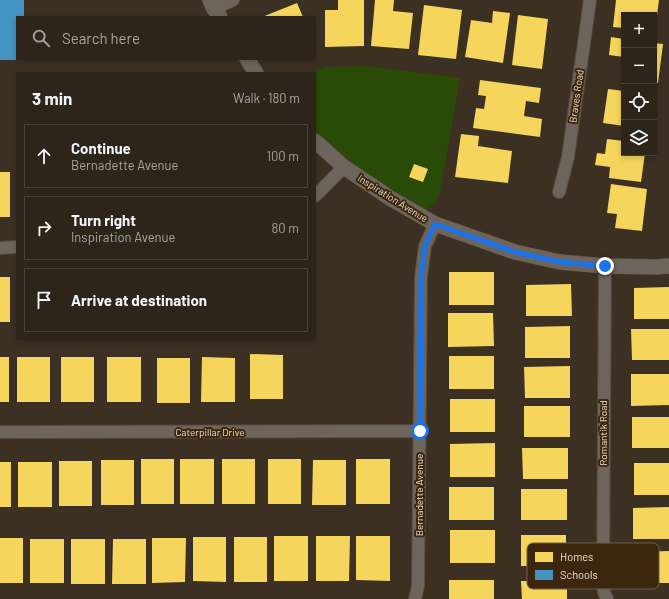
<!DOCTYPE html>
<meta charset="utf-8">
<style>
:root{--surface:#2d241a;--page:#352c23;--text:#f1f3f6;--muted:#a7a4a2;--line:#484139}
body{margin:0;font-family:Barlow,sans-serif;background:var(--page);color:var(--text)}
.controls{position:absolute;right:12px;top:12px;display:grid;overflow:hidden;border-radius:0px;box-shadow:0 2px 6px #0003}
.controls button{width:36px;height:36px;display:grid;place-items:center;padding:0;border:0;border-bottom:1px solid var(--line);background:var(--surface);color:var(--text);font:20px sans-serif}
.stop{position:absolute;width:12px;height:12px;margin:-9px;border:3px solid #1a73e8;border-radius:50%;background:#fff}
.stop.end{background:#1a73e8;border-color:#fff;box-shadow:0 1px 4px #0008}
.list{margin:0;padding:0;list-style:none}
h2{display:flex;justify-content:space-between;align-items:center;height:52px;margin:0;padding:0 16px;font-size:17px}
h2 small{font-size:13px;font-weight:400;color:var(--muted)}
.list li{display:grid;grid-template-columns:26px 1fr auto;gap:12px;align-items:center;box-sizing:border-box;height:64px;margin:0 8px 8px;padding:0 8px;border:1px solid var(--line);border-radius:0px}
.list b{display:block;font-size:15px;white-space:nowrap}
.list p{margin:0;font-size:13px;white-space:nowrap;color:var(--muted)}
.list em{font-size:13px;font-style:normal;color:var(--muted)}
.icon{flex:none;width:22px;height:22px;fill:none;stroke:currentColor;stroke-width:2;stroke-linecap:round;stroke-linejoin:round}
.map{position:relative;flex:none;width:669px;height:599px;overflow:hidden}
.search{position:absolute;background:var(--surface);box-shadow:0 2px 6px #0003;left:16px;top:16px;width:300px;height:44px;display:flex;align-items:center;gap:10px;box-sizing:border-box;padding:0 14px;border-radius:0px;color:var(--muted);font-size:15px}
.panel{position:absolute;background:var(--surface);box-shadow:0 2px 6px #0003;left:16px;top:72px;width:300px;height:268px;border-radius:0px}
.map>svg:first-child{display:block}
.green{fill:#2a4b07}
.homes{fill:#f6d55c}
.schools{fill:#4393c3}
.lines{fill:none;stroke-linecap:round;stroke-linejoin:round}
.minor-casing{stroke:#564b40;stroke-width:14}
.tertiary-casing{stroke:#564b40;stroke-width:16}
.minor{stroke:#6d655b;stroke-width:12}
.tertiary{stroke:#6d655b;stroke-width:15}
.route{stroke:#1a73e8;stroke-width:5}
.labels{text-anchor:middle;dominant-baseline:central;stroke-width:4;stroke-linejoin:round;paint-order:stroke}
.street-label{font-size:10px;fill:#ecded0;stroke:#3c270e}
.key{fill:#3c270e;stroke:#715e48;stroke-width:1}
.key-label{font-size:11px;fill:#ecded0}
</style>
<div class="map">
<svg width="669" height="599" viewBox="0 0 669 599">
<rect width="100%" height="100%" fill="#3c3022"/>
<path class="green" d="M366,66L460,78L439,198L425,212L360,169L327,141L315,130V73H313L326,67Z"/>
<path class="homes" d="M338,0H364V46L325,47V10H338Z
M375,0H394L393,11L413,13L409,49L371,46Z
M616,0H659L655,31L654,30V15H624V28L613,27Z
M297,3L303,17H262Z
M424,5L462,10L456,59L418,55Z
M493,11L510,13L503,63L465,57L471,20L492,23Z
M518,15L548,19L542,69L512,65Z
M611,37L624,39V57L609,55Z
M654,43L663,44L658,83L654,82Z
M480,80L541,88L539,103L526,101L524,116L542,119L540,137L473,128L476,108L484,109L486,96L478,95Z
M608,89L624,91V126L603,123Z
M461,134L479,136L478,146L512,151L508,183L455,177Z
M607,139L624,141V153H645L641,182L609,178L610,167L595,165L597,153L605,154Z
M414,164L428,169L423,182L409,177Z
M0,172H10V217H0Z
M611,184L647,189L642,231L615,228L617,214L607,213Z
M449,272H494V305H449Z
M0,277H10V322H0Z
M571,284L572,316H526V285Z
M669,287V319H634V288Z
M448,313H493L494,346L448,347Z
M570,326V358H525V327Z
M631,329H669V360H632Z
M250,354L283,355V399H250Z
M449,356H494V389H449Z
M0,357H9V402H0Z
M17,357H50V402H17Z
M61,357H94V402H61Z
M107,357H141V402H107Z
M202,357L235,358V402H201Z
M157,358H190V403H157Z
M570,366V398H525L524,367Z
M631,374H669V405L631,406Z
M450,399H495V432H450Z
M524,406H570V437H524Z
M632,417H669V448H632Z
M495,443V477H450V444Z
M522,448H568V479H523Z
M141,459H174V504H141Z
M180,459H214V504H180Z
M222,459H255V504H222Z
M268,459H301V504H268Z
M356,459H390V504H356Z
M101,460H134V505H101Z
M313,460H346V505H312Z
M59,461H92V506H59Z
M0,462H11V507H0Z
M18,462H52V507H18Z
M634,463H669V495H634Z
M449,487H494V520H449Z
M521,489H567V520H521Z
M669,507V539H633V508Z
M450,530H495V563H450Z
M521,535H566V566H521Z
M274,536H308V581H274Z
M316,536H350L349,581H316Z
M356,536H390V581L356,580Z
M193,537H226V582L193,581Z
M234,537H267V582H234Z
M0,538H23V583H0Z
M152,538H186L185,582L152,583Z
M30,539H64V583H30Z
M71,539H105V584H71Z
M113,539H146V584H112Z
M669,551V583H634V552Z
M449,580H494V599H449Z
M521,581H567V599H522Z"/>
<path class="schools" d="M0,0H24V17H17V60H0Z"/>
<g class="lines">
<defs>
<path id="minor" d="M214,9L233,0
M559,192L568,157L590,0
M315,196L344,167
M0,248L17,247
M605,266L603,583L604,592L607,599
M0,432L420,431
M415,599L418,586L421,277L425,246L435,224"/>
<path id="tertiary" d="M210,0L214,9L220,17
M247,59L256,73
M315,141L344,167L390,198L435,224L515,252L560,262L605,266L657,267L669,266"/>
</defs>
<use href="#minor" class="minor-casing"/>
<use href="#tertiary" class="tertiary-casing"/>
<use href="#minor" class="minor"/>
<use href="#tertiary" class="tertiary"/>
</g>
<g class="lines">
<path class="route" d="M420,431L421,277L425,246L435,224L515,252L560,262L605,266"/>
</g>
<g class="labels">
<g class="street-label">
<text transform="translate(576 96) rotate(-82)">Braves Road</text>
<text transform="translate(393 198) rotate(32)">Inspiration Avenue</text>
<text x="210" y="432">Caterpillar Drive</text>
<text transform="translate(603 433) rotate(-90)">Romantik Road</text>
<text transform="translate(419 495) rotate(-90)">Bernadette Avenue</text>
</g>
</g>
<rect x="527" y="543" width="132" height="46" rx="6" class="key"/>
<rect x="535" y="552" width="18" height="10" fill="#f6d55c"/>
<rect x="535" y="570" width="18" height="10" fill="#4393c3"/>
<g class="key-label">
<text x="560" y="561">Homes</text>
<text x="560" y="579">Schools</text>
</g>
</svg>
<div class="controls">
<button>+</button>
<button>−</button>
<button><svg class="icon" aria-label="locate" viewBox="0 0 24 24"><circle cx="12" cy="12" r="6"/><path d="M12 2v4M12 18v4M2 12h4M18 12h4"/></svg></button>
<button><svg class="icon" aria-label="layers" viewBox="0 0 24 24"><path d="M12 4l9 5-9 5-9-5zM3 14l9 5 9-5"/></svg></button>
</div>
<div class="stop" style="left:420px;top:431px"></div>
<div class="stop end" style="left:605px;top:266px"></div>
<div class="search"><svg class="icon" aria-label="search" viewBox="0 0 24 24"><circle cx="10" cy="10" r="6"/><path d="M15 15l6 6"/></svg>Search here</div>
<section class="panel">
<h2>3 min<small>Walk · 180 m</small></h2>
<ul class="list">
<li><svg class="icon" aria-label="ahead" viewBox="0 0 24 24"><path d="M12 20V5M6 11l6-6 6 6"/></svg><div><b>Continue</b><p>Bernadette Avenue</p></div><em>100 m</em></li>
<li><svg class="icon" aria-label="right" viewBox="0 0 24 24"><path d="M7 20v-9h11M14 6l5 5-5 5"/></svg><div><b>Turn right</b><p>Inspiration Avenue</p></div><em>80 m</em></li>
<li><svg class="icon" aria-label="arrive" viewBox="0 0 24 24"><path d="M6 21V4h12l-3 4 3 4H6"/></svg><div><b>Arrive at destination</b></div></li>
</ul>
</section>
</div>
